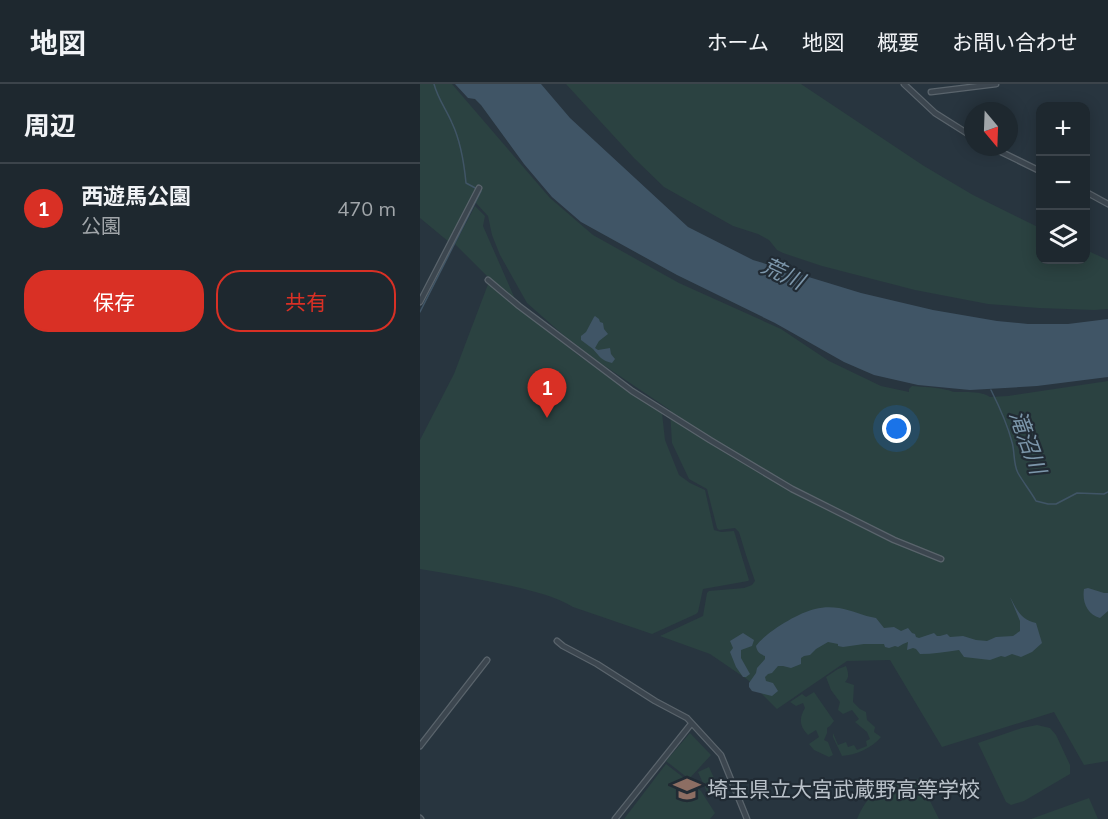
<!DOCTYPE html>
<html lang="ja">
<meta charset="utf-8">
<style>
:root{--surface:#1e282f;--page:#263037;--text:#f1f3f6;--muted:#a1a6aa;--line:#3c444b;--accent:#d93025}
body{margin:0;font-family:Mulish,"Noto Sans JP",sans-serif;background:var(--page);color:var(--text)}
.controls{position:absolute;right:18px;top:18px;display:grid;overflow:hidden;border-radius:12px;box-shadow:0 3px 15px #0003}
.controls button{width:54px;height:54px;display:grid;place-items:center;padding:0;border:0;border-bottom:2px solid var(--line);background:var(--surface);color:var(--text);font:30px sans-serif}
.compass{position:absolute;left:544px;top:18px;width:54px;height:54px;border-radius:50%;background:var(--surface);box-shadow:0 3px 15px #0003;rotate:161deg}
.you{position:absolute;left:477px;top:345px;width:21px;height:21px;margin:-15px;border:4px solid #fff;border-radius:50%;background:#1a73e8;box-shadow:0 0 0 9px #1a73e833}
.badge{display:grid;place-items:center;width:39px;height:39px;border-radius:50%;background:var(--accent);color:#fff;font-size:20px;font-weight:700}
.pin{position:absolute;translate:-50% -50px;filter:drop-shadow(0 2px 3px #0008)}
.pin::after{content:'';position:absolute;top:32px;width:21px;height:18px;background:inherit;clip-path:polygon(0 0,100% 0,50% 100%)}
.list{margin:0;padding:0;list-style:none}
h2{display:flex;justify-content:space-between;align-items:center;height:78px;margin:0;padding:0 24px;font-size:26px}
h2 small{font-size:20px;font-weight:400;color:var(--muted)}
.list li{display:grid;grid-template-columns:39px 1fr auto;gap:18px;align-items:center;box-sizing:border-box;height:90px;padding:0 24px;border-top:2px solid var(--line)}
.list b{display:block;font-size:22px;white-space:nowrap}
.list p{margin:0;font-size:20px;white-space:nowrap;color:var(--muted)}
.list em{font-size:20px;font-style:normal;color:var(--muted)}
.actions{display:flex;gap:12px;padding:18px 24px}
.actions a{flex:1;padding:14px 0;border:2px solid var(--accent);border-radius:24px;text-align:center;font-size:21px;color:var(--accent)}
.actions .main{background:var(--accent);color:#fff}
.icon{flex:none;width:33px;height:33px;fill:none;stroke:currentColor;stroke-width:2;stroke-linecap:round;stroke-linejoin:round}
.map{position:relative;flex:none;width:688px;height:735px;overflow:hidden}
header{display:flex;align-items:center;gap:36px;box-sizing:border-box;height:84px;padding:0 30px;background:var(--surface);border-bottom:2px solid var(--line)}
header strong{font-size:28px}
nav{display:flex;gap:33px;margin-inline-start:auto;font-size:21px}
main{display:flex}
aside{flex:1;background:var(--surface)}
.map>svg:first-child{display:block}
.green{fill:#2b4241}
.water{fill:#405566}
.lines{fill:none;stroke-linecap:round;stroke-linejoin:round}
.stream{stroke:#405566;stroke-width:1.5}
.street-casing{stroke:#5a646c;stroke-width:7}
.street{stroke:#3c464f;stroke-width:4.5}
.labels{text-anchor:middle;dominant-baseline:central;stroke-width:4.5;stroke-linejoin:round;paint-order:stroke}
.poi-label{font-size:21px;fill:#b9c1c9;stroke:#212b34;text-anchor:start}
.water-label{font-size:22px;font-style:italic;fill:#7c96aa;stroke:#212b34}
</style>
<header>
<strong>地図</strong>
<nav><a>ホーム</a><a>地図</a><a>概要</a><a>お問い合わせ</a></nav>
</header>
<main>
<aside>
<h2>周辺<small></small></h2>
<ul class="list">
<li><span class="badge">1</span><div><b>西遊馬公園</b><p>公園</p></div><em>470 m</em></li>
</ul>
<div class="actions"><a class="main">保存</a><a>共有</a></div>
</aside>
<div class="map">
<svg width="688" height="735" viewBox="0 0 688 735">
<rect width="100%" height="100%" fill="#28353f"/>
<path class="green" d="M0,0H32L130,114L173,151L259,199L361,245L409,277L461,302L489,308V305L492,302C503,303 516,303 527,306C532,307 532,308 537,308C547,308 561,307 570,313L588,312L688,297V677L664,681L634,628L522,663L470,576L427,577L357,625L328,596L290,570L240,552L283,532L287,509L289,507L324,504L332,501L335,497L326,471L319,448L315,444L299,446L297,444L287,405L269,395L252,359L250,326L176,276L141,249L107,219L80,171L72,151L68,132L56,119H49L29,158L0,134Z
M146,0H381L504,82L553,111L620,144V176H666V166L688,176V225L674,226L619,224L568,220L495,206L402,182L363,169L357,166L349,156L338,150L313,142L244,103L214,74Z
M55,122L65,132L63,142L99,224L158,271L242,329L245,356L259,391L270,399L285,406L294,446L301,448L314,447L329,496L328,497L283,505L278,528L276,530L232,550L153,523C135,512 116,508 96,503C64,496 32,490 0,485V356L34,290L70,195L35,160Z
M426,582C428,588 430,593 425,598L434,601L433,618L440,625L446,628L447,636L455,643L454,648L461,653C452,664 436,671 422,672L413,653V649L418,661L426,658L428,663L434,661L437,666L447,662L446,657L450,655L447,648L435,638L439,635L432,626L423,630L418,626L420,618L411,606L406,593L418,585Z
M394,608L414,637L410,642L407,644V649L404,656L408,658L413,671L409,673L394,666L389,660L399,653L396,646L388,651C379,642 379,634 385,624L383,619L376,622L370,618L382,610L386,613Z
M617,641L630,644L636,651L650,681V690L604,717L591,721L586,718L558,659L602,644Z
M270,649L291,671L269,695L246,677Z
M246,680L281,707L295,729L290,735H204Z
M289,683L298,703L287,708L278,688Z
M491,695H499L519,735H437C448,709 463,699 491,695Z
M669,714L678,735H611Z"/>
<path class="water" d="M35,0H121L150,34L268,143L333,176L441,209L513,226L577,237L608,240H648L688,235V293L617,302L550,306L498,301L454,291L424,278L355,239L257,191L161,138L132,113L104,80L61,21L55,15L48,14Z
M175,232L179,235L180,238L183,239L184,245L188,250L179,257L175,264L178,266L190,264L191,270L195,275L192,279C182,277 179,272 173,265C169,262 165,259 161,256V252L166,248L174,233Z
M668,504L684,509H688V527L680,534C667,530 662,518 664,505Z
M590,513C597,526 601,536 616,539L622,559L612,568L601,573L592,570L585,573L581,572L570,576L544,573L539,566C525,568 513,570 500,570L496,565L493,564L487,566L488,558L483,560L478,563L475,562L469,564L465,563L464,560H444L423,563L418,562V560L408,558L396,565L390,571L384,572L381,574V580L371,584L363,582H358L352,589L348,590L345,593L346,597L353,599L358,607L352,612L332,607L329,603V599L336,589L337,584L345,575V572C340,570 337,568 336,562C346,548 378,529 395,525C403,523 411,523 419,524C432,526 443,532 456,534L464,544L474,543L481,547L488,544L492,549L495,550L496,553L499,554L514,549L517,552H520L527,550L530,553L543,552L556,556L567,557L576,553L593,552L600,547V537Z
M323,549L334,556L332,562L321,566V574L330,590L326,593H323L316,583L310,568L313,564L310,557Z"/>
<g class="lines">
<path class="stream" d="M0,228L61,107L46,99C44,78 41,58 32,39C26,25 18,15 14,0
M571,306C579,322 587,339 592,358C595,368 593,380 598,389C603,398 611,408 616,417L628,420H636L657,409L684,410L688,408"/>
<defs>
<path id="street" d="M484,0L515,29L553,53
M511,8L576,0
M571,63L620,87
M666,108L688,120
M68,196L99,222L212,307L290,356L372,405L474,456L521,475
M0,218L59,104
M137,557L143,562L177,580L235,617L267,634L301,671L327,735
M0,662L67,576
M0,734L1,735
M195,735L271,640"/>
</defs>
<use href="#street" class="street-casing"/>
<use href="#street" class="street"/>
</g>
<defs>
<symbol id="school-bare" viewBox="-9 -9 18 18"><path d="M0-5L7-2L0 1L-7-2ZM-4 1L0 2.5L4 1V4Q0 6-4 4Z" fill="#8d6e63" stroke="#212b34" stroke-width="2.5" paint-order="stroke"/></symbol>
</defs>
<g fill-rule="evenodd">
<use href="#school-bare" x="248" y="686" width="38" height="38"/>
</g>
<g class="labels">
<g class="poi-label">
<text x="287" y="705">埼玉県立大宮武蔵野高等学校</text>
</g>
<g class="water-label">
<text transform="translate(363 189) rotate(25)">荒川</text>
<text transform="translate(608 358) rotate(70)">滝沼川</text>
</g>
</g>
</svg>
<div class="controls">
<button>+</button>
<button>−</button>
<button><svg class="icon" aria-label="layers" viewBox="0 0 24 24"><path d="M12 4l9 5-9 5-9-5zM3 14l9 5 9-5"/></svg></button>
</div>
<svg class="compass" viewBox="-18 -18 36 36"><path d="M0-13l5 13h-10z" fill="#e53935"/><path d="M0 13l5-13h-10z" fill="#a1a6aa"/></svg>
<div class="you"></div>
<div class="pin badge" style="left:127px;top:334px">1</div>
</div>
</main>
